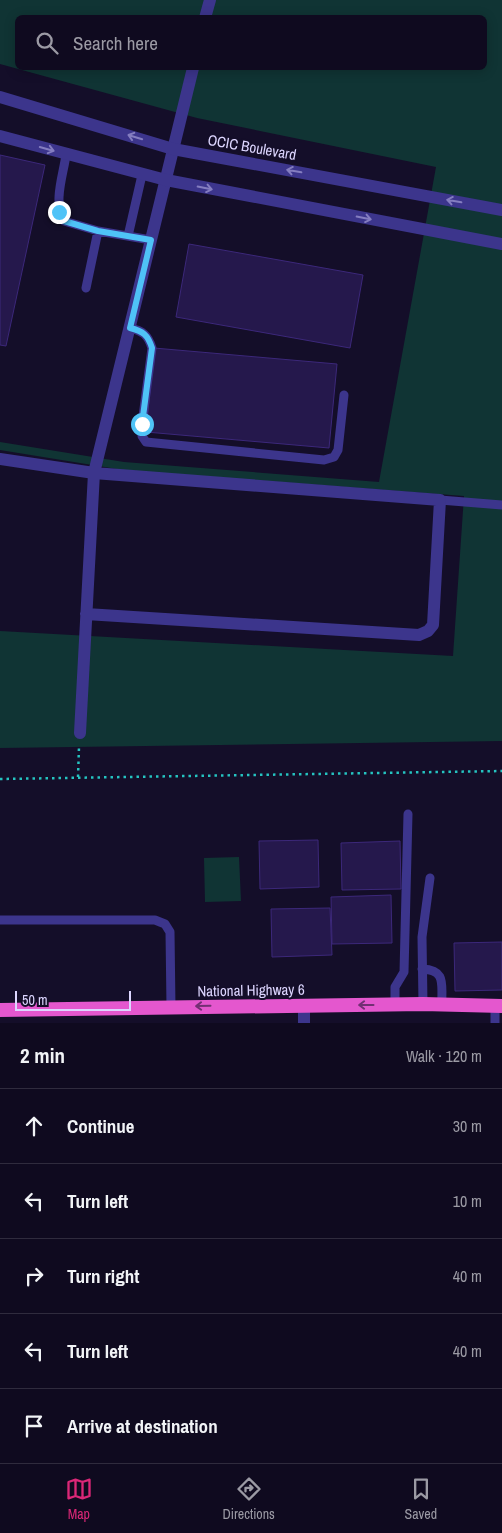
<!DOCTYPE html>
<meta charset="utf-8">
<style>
:root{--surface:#0f0a1f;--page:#181328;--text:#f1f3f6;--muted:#9b9aa4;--line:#2f2b3d;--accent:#db2777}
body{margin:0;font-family:"Archivo Narrow",sans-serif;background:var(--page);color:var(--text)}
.scale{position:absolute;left:15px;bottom:12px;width:116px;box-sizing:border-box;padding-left:5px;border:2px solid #ddd6ff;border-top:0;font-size:14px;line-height:18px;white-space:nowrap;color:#ddd6ff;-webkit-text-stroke:4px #140e29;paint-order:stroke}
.stop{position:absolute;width:15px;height:15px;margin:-11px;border:4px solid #4fc3f7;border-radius:50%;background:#fff}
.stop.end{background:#4fc3f7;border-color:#fff;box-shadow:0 1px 5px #0008}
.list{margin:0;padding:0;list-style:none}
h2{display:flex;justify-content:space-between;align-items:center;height:65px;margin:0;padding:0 20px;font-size:21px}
h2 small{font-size:16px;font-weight:400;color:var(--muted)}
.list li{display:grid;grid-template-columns:32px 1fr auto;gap:15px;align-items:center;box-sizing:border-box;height:75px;padding:0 20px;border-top:1px solid var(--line)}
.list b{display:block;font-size:19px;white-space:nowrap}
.list em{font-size:16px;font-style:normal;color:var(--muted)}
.icon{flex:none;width:28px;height:28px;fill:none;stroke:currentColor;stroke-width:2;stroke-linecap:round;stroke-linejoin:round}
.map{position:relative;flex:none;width:502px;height:1023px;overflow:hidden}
.search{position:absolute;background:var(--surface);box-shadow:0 2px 12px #0003;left:15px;right:15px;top:15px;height:55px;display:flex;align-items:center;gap:12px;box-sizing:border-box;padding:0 18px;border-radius:8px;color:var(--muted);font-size:19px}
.sheet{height:440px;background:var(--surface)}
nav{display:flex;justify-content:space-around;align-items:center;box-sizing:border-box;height:70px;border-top:1px solid var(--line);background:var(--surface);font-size:14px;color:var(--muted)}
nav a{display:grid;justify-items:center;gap:2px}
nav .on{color:var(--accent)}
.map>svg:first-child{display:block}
.green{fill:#103434;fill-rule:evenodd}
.building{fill:#25184c;stroke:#3c287a}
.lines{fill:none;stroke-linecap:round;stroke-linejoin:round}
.path{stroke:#25c4c1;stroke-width:2.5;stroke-dasharray:2.5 4;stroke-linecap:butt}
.service{stroke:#3c358c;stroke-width:9}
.minor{stroke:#3c358c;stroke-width:12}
.tertiary{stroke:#3c358c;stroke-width:12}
.trunk{stroke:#e457ce;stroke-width:14}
.oneway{stroke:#847dc0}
.oneway2{stroke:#722f73}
.route{stroke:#4fc3f7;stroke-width:6}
.labels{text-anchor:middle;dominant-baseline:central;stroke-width:4;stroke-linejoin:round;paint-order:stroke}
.street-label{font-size:15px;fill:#ddd6ff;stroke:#140e29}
</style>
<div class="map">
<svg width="502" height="1023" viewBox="0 0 502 1023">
<rect width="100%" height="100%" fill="#140e29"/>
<path class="green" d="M0,0H502V741L0,748V631L453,656L464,496L123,470L0,450V442L124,462L379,482L436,167L197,118L0,64ZM18,18H484V68H18Z
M239,857L241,901L205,902L204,858Z"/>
<path class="building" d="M0,155L45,165L6,346L0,345Z
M189,244L363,275L350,348L176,317Z
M154,348L337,364L329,448L146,432Z
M318,840L319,887L260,889L259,841Z
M400,841L401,889L342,890L341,843Z
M391,895L392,943L332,944L331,897Z
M330,908L332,955L272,957L271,909Z
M502,942V990L455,991L454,943Z"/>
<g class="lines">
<path class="path" d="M78,777L79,747
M0,779L502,771"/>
<path class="service" d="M66,155C63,176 53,202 64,221L98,231
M128,236L142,175
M86,288L98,231L151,240
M130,328C143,331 148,335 152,348L142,424V436L146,442L324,460L334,457L338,450L344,395
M440,500L502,505
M0,920H155L165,924L170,932L171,1007
M422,969C447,970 441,985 442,1004
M423,1004L422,937L430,878
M395,1005V987L404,972L408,814
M495,1023V1006"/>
<path class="minor" d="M205,18L210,0
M0,459L94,473L440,500L433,625L428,631L419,635L86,614
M80,733L94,473L193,68
M304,1023V1006"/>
<path class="tertiary" d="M0,97L173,149L502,210
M0,136L166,180L502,244"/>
<path class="trunk" d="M0,1010L423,1004L502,1006"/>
</g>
<defs><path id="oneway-shaft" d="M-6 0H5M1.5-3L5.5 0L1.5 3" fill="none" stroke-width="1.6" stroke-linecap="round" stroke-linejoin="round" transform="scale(1.25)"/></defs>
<g class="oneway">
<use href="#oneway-shaft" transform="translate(135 137) rotate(-163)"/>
<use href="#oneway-shaft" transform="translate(47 149) rotate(16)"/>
<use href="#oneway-shaft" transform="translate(294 171) rotate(-170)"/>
<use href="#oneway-shaft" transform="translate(205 188) rotate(11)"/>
<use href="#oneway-shaft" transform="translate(454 201) rotate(-170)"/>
<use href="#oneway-shaft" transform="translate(364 218) rotate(11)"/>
</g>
<g class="oneway2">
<use href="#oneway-shaft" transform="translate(366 1005) rotate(180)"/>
<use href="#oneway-shaft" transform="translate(203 1006) rotate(179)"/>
</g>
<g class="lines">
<path class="route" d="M59,212L64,221L98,231L151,240L130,328C143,331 148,335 152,348L142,424"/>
</g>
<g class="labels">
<g class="street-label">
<text transform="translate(252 147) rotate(10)">OCIC Boulevard</text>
<text transform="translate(251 990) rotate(-1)">National Highway 6</text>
</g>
</g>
</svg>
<div class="scale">50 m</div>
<div class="stop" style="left:142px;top:424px"></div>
<div class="stop end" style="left:59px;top:212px"></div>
<div class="search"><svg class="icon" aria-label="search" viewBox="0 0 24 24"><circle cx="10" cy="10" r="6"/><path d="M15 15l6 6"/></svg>Search here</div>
</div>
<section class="sheet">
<h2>2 min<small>Walk · 120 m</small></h2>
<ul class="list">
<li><svg class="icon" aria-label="ahead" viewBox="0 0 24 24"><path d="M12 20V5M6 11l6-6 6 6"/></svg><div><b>Continue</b></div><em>30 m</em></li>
<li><svg class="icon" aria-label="left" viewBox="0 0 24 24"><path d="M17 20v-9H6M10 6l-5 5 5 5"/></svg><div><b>Turn left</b></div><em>10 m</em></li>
<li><svg class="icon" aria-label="right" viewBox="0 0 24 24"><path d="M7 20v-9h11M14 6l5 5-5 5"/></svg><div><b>Turn right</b></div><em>40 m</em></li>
<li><svg class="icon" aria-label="left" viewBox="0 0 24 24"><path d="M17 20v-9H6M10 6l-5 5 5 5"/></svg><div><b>Turn left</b></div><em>40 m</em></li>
<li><svg class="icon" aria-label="arrive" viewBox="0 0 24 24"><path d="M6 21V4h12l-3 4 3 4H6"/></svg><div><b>Arrive at destination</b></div></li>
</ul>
</section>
<nav>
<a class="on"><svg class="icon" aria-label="map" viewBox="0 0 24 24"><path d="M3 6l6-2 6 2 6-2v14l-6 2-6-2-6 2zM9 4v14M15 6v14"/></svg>Map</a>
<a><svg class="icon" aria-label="directions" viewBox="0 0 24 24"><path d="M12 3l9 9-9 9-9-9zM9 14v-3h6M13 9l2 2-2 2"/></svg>Directions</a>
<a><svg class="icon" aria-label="saved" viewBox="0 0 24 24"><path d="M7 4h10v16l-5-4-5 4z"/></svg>Saved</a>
</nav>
